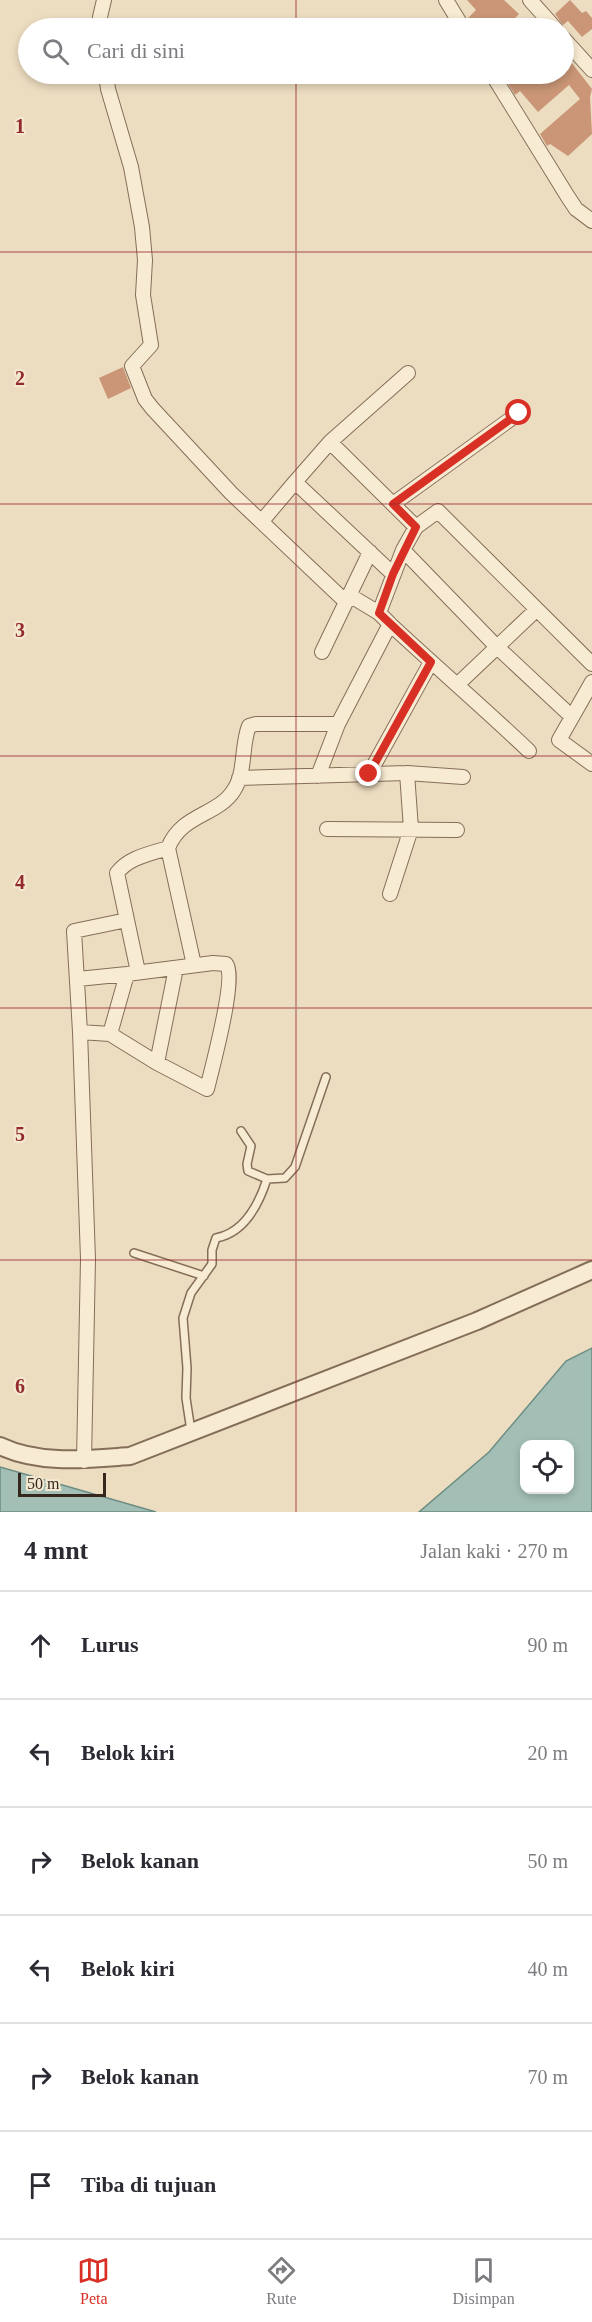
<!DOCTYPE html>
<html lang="id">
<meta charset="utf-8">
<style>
:root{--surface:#fff;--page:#f7f7f7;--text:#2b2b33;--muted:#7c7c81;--line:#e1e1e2;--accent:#d93025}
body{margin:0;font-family:"Times New Roman",serif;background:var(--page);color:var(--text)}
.controls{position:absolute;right:18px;bottom:18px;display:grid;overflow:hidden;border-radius:12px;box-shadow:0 3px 9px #0003}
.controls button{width:54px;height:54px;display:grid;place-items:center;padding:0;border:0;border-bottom:2px solid var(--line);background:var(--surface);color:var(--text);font:30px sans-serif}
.scale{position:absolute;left:18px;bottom:15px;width:88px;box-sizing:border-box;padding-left:6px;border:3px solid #35271d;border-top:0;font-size:16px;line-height:21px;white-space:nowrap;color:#35271d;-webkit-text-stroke:4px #f4e8d0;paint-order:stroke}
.stop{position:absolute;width:18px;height:18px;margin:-14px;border:4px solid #d93025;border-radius:50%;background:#fff}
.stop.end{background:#d93025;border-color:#fff;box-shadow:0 2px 6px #0008}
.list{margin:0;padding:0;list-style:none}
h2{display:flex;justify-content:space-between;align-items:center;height:78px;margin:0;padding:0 24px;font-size:26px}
h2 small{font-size:20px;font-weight:400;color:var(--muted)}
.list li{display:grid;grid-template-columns:39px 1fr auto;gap:18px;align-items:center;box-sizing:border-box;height:108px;padding:0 24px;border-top:2px solid var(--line)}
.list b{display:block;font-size:22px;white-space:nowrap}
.list em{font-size:20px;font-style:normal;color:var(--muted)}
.icon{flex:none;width:33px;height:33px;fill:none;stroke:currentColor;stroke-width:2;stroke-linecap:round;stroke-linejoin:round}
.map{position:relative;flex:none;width:592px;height:1512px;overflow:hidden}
.search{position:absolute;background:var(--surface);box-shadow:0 3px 9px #0003;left:18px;right:18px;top:18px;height:66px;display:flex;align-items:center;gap:15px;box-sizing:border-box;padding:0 21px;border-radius:33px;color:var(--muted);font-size:22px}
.sheet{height:726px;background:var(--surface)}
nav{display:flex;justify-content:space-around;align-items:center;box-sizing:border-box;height:84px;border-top:2px solid var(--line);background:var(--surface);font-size:16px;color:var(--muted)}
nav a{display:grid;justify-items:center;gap:3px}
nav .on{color:var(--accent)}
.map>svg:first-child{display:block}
.water{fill:#a3bfb5;stroke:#6b8c82;stroke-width:1.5;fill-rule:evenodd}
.building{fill:#ca9677}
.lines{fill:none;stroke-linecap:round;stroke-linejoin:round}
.service-casing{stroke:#856e59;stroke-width:10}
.minor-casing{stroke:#856e59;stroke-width:16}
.tertiary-casing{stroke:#856e59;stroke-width:20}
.service{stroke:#f8ebd3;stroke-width:7}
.minor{stroke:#f8ebd3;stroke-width:14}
.tertiary{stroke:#f8ebd3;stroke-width:16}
.route{stroke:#d93025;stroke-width:8}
.grid{fill:none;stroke:#932a2f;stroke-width:1.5;stroke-opacity:0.55}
.grid-label{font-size:20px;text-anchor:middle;font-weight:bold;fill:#932a2f;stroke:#f4e8d0;stroke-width:4.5;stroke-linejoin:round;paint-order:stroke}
</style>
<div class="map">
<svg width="592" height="1512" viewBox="0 0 592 1512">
<rect width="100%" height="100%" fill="#edddc0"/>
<path class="water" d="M592,1348V1512H419L489,1452L566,1361ZM524,1444H570V1490H524Z
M0,1467L156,1512H0Z"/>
<path class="building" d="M467,0H504L519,14L505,28H472L468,18L476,10Z
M570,0L582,13L586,11L592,18V29L582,37L568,21L563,25L555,14Z
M564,53L592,89L590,97L592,134L568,156L550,144L547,146L540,134L580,99L569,85L538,112L520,91L515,95L502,74H564Z
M123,367L131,388L108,399L99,378Z"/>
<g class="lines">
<defs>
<path id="service" d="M267,1179L285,1178L295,1167L326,1077
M134,1253L204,1276
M191,1431L186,1398L187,1368L183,1318L191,1293L212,1264V1250L216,1238C244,1233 259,1204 267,1179L248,1171L247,1164L251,1146L241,1131"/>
<path id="minor" d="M446,0L463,28
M530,0L555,28
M101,28L100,17L104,0
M564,39L592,70
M106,74L108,89L131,167L142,227L145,260L143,295L151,345L132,366L145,399L152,408L231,493L346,602
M492,74L568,197L576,209L592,221
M330,442L408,373
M295,482L330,442L416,527
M393,504L519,413
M262,521L295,482L393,574
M403,550L496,646L571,716
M349,595L379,613
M390,624C436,667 484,708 529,751
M322,652L370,552
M592,682L559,740L592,764
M458,684L536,610
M369,774L431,662
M318,776L338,724L390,624L379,613L403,550L416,527L438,511L592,664
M239,778L407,773L463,777
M327,829L457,830
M390,894L411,829L407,773
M194,965L168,848C182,813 218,816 234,790C246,772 241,746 249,726L256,724H338
M138,972L117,873C129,857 150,854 168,848
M78,979L127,974
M80,1032L74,931L127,920
M110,1034L157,1063
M84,1461L88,1259L80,1032L110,1034L127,974L213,963L226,964C237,977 212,1068 207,1089L157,1063L176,968"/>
<path id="tertiary" d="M0,1446C40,1465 88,1459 130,1456L477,1321L592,1270"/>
</defs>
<use href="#service" class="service-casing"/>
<use href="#minor" class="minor-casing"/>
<use href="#tertiary" class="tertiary-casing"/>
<use href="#service" class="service"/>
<use href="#minor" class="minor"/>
<use href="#tertiary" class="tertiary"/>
</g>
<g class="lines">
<path class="route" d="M369,774L431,662L379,613L393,574L416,527L393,504L519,413"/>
</g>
<path class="grid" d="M296,0V28M296,74V1512M0,252H592M0,504H592M0,756H592M0,1008H592M0,1260H592"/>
<g class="grid-label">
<text x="20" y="133">1</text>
<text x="20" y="385">2</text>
<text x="20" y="637">3</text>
<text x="20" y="889">4</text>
<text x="20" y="1141">5</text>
<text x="20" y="1393">6</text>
</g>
</svg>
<div class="controls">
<button><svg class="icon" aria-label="locate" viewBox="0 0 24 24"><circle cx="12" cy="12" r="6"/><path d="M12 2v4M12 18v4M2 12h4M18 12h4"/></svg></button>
</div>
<div class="scale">50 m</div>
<div class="stop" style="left:519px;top:413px"></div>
<div class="stop end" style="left:369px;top:774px"></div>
<div class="search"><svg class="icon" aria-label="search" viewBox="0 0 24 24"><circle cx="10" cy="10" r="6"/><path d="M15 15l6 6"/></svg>Cari di sini</div>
</div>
<section class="sheet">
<h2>4 mnt<small>Jalan kaki · 270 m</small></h2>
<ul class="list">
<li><svg class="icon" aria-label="ahead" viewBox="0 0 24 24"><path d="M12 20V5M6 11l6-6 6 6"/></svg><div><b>Lurus</b></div><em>90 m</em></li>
<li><svg class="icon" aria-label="left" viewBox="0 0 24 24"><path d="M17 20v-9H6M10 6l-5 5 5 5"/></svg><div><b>Belok kiri</b></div><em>20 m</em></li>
<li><svg class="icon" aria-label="right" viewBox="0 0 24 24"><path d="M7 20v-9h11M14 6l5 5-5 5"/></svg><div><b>Belok kanan</b></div><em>50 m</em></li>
<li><svg class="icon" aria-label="left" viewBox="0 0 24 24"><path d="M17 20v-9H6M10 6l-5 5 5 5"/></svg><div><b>Belok kiri</b></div><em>40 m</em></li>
<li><svg class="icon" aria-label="right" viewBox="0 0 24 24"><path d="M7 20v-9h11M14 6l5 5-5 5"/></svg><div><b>Belok kanan</b></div><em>70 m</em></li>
<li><svg class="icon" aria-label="arrive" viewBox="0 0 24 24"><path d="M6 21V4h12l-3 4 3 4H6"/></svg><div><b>Tiba di tujuan</b></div></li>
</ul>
</section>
<nav>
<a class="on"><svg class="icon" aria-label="map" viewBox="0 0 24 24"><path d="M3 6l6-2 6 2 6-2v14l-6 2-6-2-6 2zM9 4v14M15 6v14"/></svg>Peta</a>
<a><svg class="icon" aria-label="directions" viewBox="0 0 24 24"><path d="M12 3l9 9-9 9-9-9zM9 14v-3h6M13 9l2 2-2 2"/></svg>Rute</a>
<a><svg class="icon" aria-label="saved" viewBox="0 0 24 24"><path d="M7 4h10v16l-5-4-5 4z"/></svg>Disimpan</a>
</nav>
